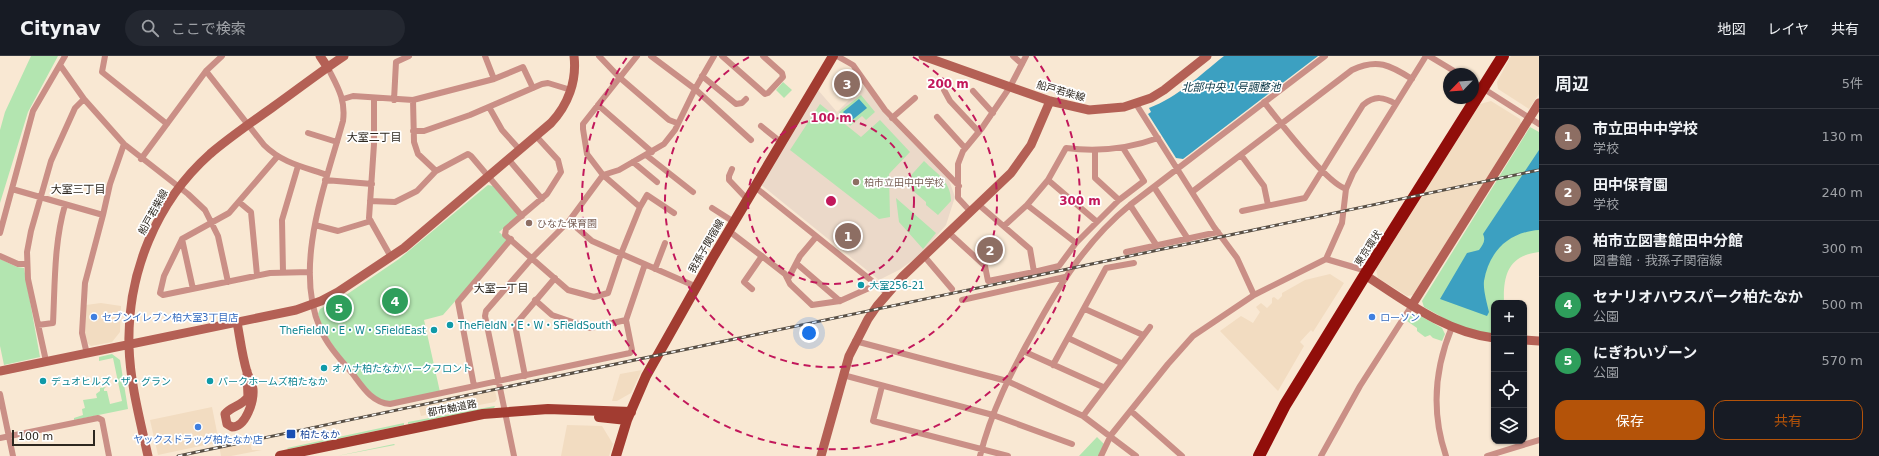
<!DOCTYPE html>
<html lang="ja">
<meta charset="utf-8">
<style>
:root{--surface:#171b24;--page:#242831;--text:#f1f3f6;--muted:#9ea1a6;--line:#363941;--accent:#b45309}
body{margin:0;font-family:"DejaVu Sans","Noto Sans JP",sans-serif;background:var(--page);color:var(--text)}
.controls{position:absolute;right:12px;bottom:12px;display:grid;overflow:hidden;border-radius:8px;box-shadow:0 1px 3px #0004}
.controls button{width:36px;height:36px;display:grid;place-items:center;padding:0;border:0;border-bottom:1px solid var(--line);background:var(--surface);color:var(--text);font:20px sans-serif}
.compass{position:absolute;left:1443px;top:12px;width:36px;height:36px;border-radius:50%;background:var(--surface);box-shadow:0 1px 3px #0004;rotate:245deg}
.scale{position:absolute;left:12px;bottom:10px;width:83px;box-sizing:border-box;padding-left:4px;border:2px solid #2d271f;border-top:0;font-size:11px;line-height:14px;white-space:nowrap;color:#2d271f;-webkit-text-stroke:3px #fff;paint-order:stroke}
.you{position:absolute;left:809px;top:277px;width:14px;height:14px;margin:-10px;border:3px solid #fff;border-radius:50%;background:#1a73e8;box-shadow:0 0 0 6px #1a73e833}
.badge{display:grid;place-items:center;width:26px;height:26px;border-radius:50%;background:var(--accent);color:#fff;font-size:13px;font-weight:700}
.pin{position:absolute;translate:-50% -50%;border:2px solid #fff;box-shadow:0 1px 4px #0006}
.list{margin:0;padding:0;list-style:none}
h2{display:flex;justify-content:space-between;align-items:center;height:52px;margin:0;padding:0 16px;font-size:17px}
h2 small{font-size:13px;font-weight:400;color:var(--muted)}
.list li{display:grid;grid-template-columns:26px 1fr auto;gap:12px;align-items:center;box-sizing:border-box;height:56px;padding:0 16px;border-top:1px solid var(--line)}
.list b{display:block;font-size:15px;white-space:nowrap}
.list p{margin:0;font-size:13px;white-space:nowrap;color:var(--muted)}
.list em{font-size:13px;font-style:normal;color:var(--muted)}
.actions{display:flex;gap:8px;padding:12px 16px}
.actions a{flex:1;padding:9px 0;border:1px solid var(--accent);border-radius:12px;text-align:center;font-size:14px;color:var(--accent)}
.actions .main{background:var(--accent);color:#fff}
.icon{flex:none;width:22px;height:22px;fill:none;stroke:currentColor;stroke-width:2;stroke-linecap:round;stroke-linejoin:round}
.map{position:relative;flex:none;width:1539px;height:400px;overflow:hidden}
header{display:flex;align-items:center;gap:24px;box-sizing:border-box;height:56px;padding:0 20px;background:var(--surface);border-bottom:1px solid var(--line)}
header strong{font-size:19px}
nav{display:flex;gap:22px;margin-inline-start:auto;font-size:14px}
.search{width:280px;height:36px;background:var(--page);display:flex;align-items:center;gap:10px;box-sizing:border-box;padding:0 14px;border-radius:22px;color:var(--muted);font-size:15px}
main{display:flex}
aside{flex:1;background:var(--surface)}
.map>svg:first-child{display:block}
.built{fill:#f2dcc1}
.education{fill:#ebd9c9}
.green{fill:#b3e5b0}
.water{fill:#3ca0c1}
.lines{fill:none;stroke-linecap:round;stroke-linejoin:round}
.street{stroke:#ca8f86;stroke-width:6}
.secondary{stroke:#b46055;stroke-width:9}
.primary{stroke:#a23c31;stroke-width:10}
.highway{stroke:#910e0a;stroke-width:12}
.rail-casing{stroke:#584f45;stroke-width:3}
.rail{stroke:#fff;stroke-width:1.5;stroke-dasharray:4.5;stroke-linecap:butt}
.ring{fill:none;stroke:#c2185b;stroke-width:2;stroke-dasharray:7 5}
.education-dot{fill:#8d6e63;stroke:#fff;stroke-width:1.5}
.culture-dot{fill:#0f9aa8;stroke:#fff;stroke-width:1.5}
.shop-dot{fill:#3f7fe0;stroke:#fff;stroke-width:1.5}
.transit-dot{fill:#1a4fb4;stroke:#fff;stroke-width:1.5}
.labels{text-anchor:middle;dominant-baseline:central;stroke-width:3.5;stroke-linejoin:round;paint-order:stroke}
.street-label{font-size:10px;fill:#2d271f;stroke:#fff}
.education-label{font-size:10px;fill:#785e54;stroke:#fff;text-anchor:start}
.culture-label{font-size:10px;fill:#0d838f;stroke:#fff;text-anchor:start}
.shop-label{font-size:10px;fill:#366cbe;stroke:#fff;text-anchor:start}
.transit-label{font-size:10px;fill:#164399;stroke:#fff;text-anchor:start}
.water-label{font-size:11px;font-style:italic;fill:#053342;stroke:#fff}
.neighbourhood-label{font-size:11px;fill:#2d271f;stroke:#fff}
.centre{fill:#c2185b;stroke:#fff;stroke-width:2}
.ring-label{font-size:12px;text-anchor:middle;font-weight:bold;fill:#c2185b;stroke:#fff;stroke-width:3.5;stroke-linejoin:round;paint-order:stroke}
</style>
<header>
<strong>Citynav</strong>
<div class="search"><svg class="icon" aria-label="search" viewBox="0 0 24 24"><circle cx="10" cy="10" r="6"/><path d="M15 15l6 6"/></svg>ここで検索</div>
<nav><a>地図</a><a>レイヤ</a><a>共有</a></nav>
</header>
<main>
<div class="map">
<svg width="1539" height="400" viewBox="0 0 1539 400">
<rect width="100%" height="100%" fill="#f9e8d3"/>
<path class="built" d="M1511,0H1539V38L1529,53L1498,33L1497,26Z
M1491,45L1520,63L1521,68L1413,239L1407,240L1378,222L1376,213L1480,48Z
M1330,218L1344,227L1313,276L1311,274L1300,286L1304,290L1278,335L1220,275L1241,260L1253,267L1260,256L1256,251L1261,247L1267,252L1272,247V242L1274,241L1278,244L1282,240V237L1305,224Z
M101,247L121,250L120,276L112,286L91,290L87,287L85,278L86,249Z
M642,314L631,337L617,345H612L620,318Z
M492,332L495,335L497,343L495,346L421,360L418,348Z
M212,351L219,386L158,399L150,364Z
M567,369L602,370L613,388L609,400H561Z
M249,383L252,394H262L231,400H221L219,389Z"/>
<path class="education" d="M864,29L882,55L949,124L955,141L946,169L920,199L899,214L879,224L760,128L818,34L837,56Z"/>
<path class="green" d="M31,0H58L28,56L0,147V74L5,56Z
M783,26L792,34L784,42L776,34Z
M861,39L875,56L866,64L862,60L850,70L839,56Z
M820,48L861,81L880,64L910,96L889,118L890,161L879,163L790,94Z
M1530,71L1539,76V196C1508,200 1503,219 1504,247H1494V279L1458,270L1424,251L1422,245Z
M924,105C937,118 951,125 951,145L938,159L926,149V146L904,127Z
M488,129L493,130L518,158L517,161L499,176L507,183V186L443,259L424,264L440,336C427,338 395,349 383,345C370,340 340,301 332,288C326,279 321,269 318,258L320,253L346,239L399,203Z
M896,142L936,177L923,193L899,166Z
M0,203L17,211L24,212L40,301L4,309L0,290Z
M1417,258L1442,272L1445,278L1442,285L1433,282L1430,279L1425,281L1417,275V272L1407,265L1410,260Z
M112,298L120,304L128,353L74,364V362L83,359L82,353L85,352L83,344L97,342L96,338L100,335V332L106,331L104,333V335H107L110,348L122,345L113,302L99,305V301Z
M495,350L494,352L408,368V366Z
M404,367V369L288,393L287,392Z
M1097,381L1104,388L1099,400H1079Z
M394,388L395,389L337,400Z"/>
<path class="water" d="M1224,0H1318L1183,103L1176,102L1148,58L1151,56L1149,52C1178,41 1200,19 1224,0Z
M859,43L867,52L851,65L843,56Z
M1539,94V174C1509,176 1489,195 1484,225C1483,234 1487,247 1489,256L1487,260L1440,243L1467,197L1479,194C1483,188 1486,185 1483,178Z"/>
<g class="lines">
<path class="street" d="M105,0L102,16L167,68
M485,0L494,23
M599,0L619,21L669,64L677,67
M651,0L695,33L751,84
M722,0L765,38L768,37L783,21L782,17L763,0
M837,0L853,9L885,54L959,130
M1013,0L1022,8
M1429,0L1459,18
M60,9L84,43L124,88L188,138L205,154L218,180L228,226
M328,12C337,30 346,43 343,65C326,127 293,209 320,272C327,289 340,303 352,317C362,330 372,347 390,348L630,297L632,294L626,264L645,208
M206,15L264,89C282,107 304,111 327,119
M702,20L736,48L742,47L746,43
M1473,26L1539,68
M944,34L950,45L979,76
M973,35L993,57
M374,42V88L369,162L391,201
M343,43L353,40L413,44L494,23L523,11L533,32
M394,44L396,6L409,0
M413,44L414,86L418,98L436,115
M1264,46C1278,64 1326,127 1346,133
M1136,48L1214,171L1237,202L1254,239
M598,49L652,96
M489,51L502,74L520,94
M937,61L965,92
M892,62L915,42
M761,70L782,87
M413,75H424L470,59L542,28L548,27L571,34
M308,77L337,86
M536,80L558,104L561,116L547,138L506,173L505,179L568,234L594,241L608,237L621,198L640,151L603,119L587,98L583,73V68L598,49L637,0
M1123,92L1144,125L1119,144L1076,187L1027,149L1048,124L1066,92C1098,96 1128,93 1158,82
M1095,94V122L1119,144
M646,99L693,136
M1241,99L1264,130L1268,149
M277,101L229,157L182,183L164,220L160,237L163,239L270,217L310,216
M141,103L206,15L222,0
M509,104L542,143
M633,106L657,126
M732,113L729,120V124L747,143
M325,124L372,128
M1048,124L1096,165
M755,131L887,237
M1154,131L1188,183
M12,133L103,159
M1192,136L1352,14C1377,2 1390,9 1412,23
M370,145L395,146L417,135L436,115L468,98L471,100L522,160
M239,146L251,156L257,219
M979,149L1030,193L1034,216L1059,210L1076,187
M1130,149L1157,190
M640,151L647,139L674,157
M712,152L734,166
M1242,155L1305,142L1363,49C1375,39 1384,41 1396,48
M971,156L958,142V108L963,95L982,72L1010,31L1026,0
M569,165L592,185L697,231
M315,169L338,175L371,165
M1004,170L1027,149
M729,175L785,218L790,228L812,249L840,245L878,228
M0,177L33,55L65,0
M949,177L985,210L988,225L1034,216
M182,183L193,233
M1126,196L1218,176
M0,200L18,208H27
M924,200L952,233
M1326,203L1360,213
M797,208L840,245
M655,213L665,187
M283,216L282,164L298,110
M788,223L800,200L816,181
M752,233L744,226L762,200
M535,244L552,259L590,272L626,264
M962,244L1065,221
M1085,253L1143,279
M38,269L53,267C55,227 54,187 65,149
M1068,282L1121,307
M855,285L1007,325L1083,360L1136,400
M1023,295L1103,331
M87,298L82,277L85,227L103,159L110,128L124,88
M46,305L28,223L27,196L31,175L51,105L75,52L84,43
M1053,309L1106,212L1134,207
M843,319L993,359L1072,388
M525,320L515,269L555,222
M474,330L458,246L511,183
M882,330L873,365L1008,400
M0,338L13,400
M1131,355L1182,400
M505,356L485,260L486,255L532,202L569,165L603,119L619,114L664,88L675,74L695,33L714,0
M1083,360L1150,271
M506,361L514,400
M0,382L98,362L102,364L109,400
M980,400C991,356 1011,316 1033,277C1059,229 1087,184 1130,149L1325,0
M1101,400L1111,379L1168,308L1193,280L1254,239L1326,203L1342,167L1346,133L1353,117L1426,0
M1321,400L1360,330L1412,249
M1446,400C1431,356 1434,314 1452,271
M1487,400L1539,384"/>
<path class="secondary" d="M320,0L328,12
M923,0L1050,45L1089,54L1124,51L1151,42L1164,34L1207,0
M1365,219C1405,245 1445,276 1494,282
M1412,249L1539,47
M237,266C240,282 242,300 247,316C249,322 252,327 253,333C254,345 246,371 232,371L227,368L225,358C231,350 242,350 248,341L247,315
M1524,284L1539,285
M0,315L296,254L321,245L338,236L404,192L551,67C568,49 577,25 574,0
M148,400C140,364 130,327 129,290C127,218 156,146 210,98C230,81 252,66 273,51C297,34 320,16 344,0
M821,400L849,300L868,263L877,250L903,220L1011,117L1031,89L1050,45"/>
<path class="primary" d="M599,361L627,364
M280,400L483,358L548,353L631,356
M616,400L627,364L646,320L712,203L833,0"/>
<path class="highway" d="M1259,400L1285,349L1365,219L1503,0"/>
<defs>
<path id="rail" d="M178,400L1539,114"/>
</defs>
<use href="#rail" class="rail-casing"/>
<use href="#rail" class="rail"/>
</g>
<g class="ring">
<circle cx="831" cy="145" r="83"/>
<path d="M913 1A166 166 0 1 1 749 1"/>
<path d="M1034 0A249 249 0 1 1 628 0"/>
</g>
<g class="education-dot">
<circle cx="856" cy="126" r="4"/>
<circle cx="529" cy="167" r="4"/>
</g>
<g class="culture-dot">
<circle cx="861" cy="229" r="4"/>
<circle cx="450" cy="269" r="4"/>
<circle cx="434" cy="274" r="4"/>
<circle cx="324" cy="312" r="4"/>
<circle cx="43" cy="325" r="4"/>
<circle cx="210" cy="325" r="4"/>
</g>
<g class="shop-dot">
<circle cx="94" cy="261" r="4"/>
<circle cx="1372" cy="261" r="4"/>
<circle cx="198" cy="371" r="4"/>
</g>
<rect class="transit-dot" x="286" y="373" width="10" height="10" rx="2"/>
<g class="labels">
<g class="street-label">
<text transform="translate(1061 35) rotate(16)">船戸若柴線</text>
<text transform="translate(153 156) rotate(-61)">船戸若柴線</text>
<text transform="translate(706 190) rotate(-60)">我孫子関宿線</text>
<text transform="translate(1368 192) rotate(-57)">東京環状</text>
<text transform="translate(452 352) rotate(-11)">都市軸道路</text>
</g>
<g class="education-label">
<text x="864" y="126">柏市立田中中学校</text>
<text x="537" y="167">ひなた保育園</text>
</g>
<g class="culture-label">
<text x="869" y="229">大室256-21</text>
<text x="458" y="269">TheFieldN・E・W・SFieldSouth</text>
<text x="426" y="274" text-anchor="end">TheFieldN・E・W・SFieldEast</text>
<text x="332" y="312">オハナ柏たなかパークフロント</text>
<text x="51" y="325">デュオヒルズ・ザ・グラン</text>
<text x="218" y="325">パークホームズ柏たなか</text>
</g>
<g class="shop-label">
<text x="102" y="261">セブンイレブン柏大室3丁目店</text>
<text x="1380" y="261">ローソン</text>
<text x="198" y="383" text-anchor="middle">ヤックスドラッグ柏たなか店</text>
</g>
<g class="transit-label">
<text x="300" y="378">柏たなか</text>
</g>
<g class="water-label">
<text x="1231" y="31">北部中央１号調整池</text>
</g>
<g class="neighbourhood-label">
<text x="374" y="81">大室二丁目</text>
<text x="78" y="133">大室三丁目</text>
<text x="501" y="232">大室一丁目</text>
</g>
</g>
<circle cx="831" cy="145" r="6" class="centre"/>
<g class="ring-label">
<text x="948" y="32">200 m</text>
<text x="831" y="66">100 m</text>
<text x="1080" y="149">300 m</text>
</g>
</svg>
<div class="controls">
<button>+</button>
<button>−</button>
<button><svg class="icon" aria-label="locate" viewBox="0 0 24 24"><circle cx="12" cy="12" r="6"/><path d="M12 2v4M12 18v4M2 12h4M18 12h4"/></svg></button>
<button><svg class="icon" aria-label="layers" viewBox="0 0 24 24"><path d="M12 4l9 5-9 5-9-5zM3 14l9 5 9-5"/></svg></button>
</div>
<svg class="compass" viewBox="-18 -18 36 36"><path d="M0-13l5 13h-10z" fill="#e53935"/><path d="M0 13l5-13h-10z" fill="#9ea1a6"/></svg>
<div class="scale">100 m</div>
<div class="you"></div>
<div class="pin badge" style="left:848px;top:180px;background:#8d6e63">1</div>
<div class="pin badge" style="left:990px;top:194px;background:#8d6e63">2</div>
<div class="pin badge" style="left:847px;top:28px;background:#8d6e63">3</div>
<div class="pin badge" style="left:395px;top:245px;background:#2e9e5b">4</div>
<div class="pin badge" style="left:339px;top:252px;background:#2e9e5b">5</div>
</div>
<aside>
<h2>周辺<small>5件</small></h2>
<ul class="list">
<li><span class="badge" style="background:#8d6e63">1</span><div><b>市立田中中学校</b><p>学校</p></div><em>130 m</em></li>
<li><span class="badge" style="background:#8d6e63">2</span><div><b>田中保育園</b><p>学校</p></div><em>240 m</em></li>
<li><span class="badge" style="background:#8d6e63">3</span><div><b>柏市立図書館田中分館</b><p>図書館 · 我孫子関宿線</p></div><em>300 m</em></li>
<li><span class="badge" style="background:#2e9e5b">4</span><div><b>セナリオハウスパーク柏たなか</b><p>公園</p></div><em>500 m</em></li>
<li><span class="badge" style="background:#2e9e5b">5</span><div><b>にぎわいゾーン</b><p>公園</p></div><em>570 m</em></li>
</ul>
<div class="actions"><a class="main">保存</a><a>共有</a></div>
</aside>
</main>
